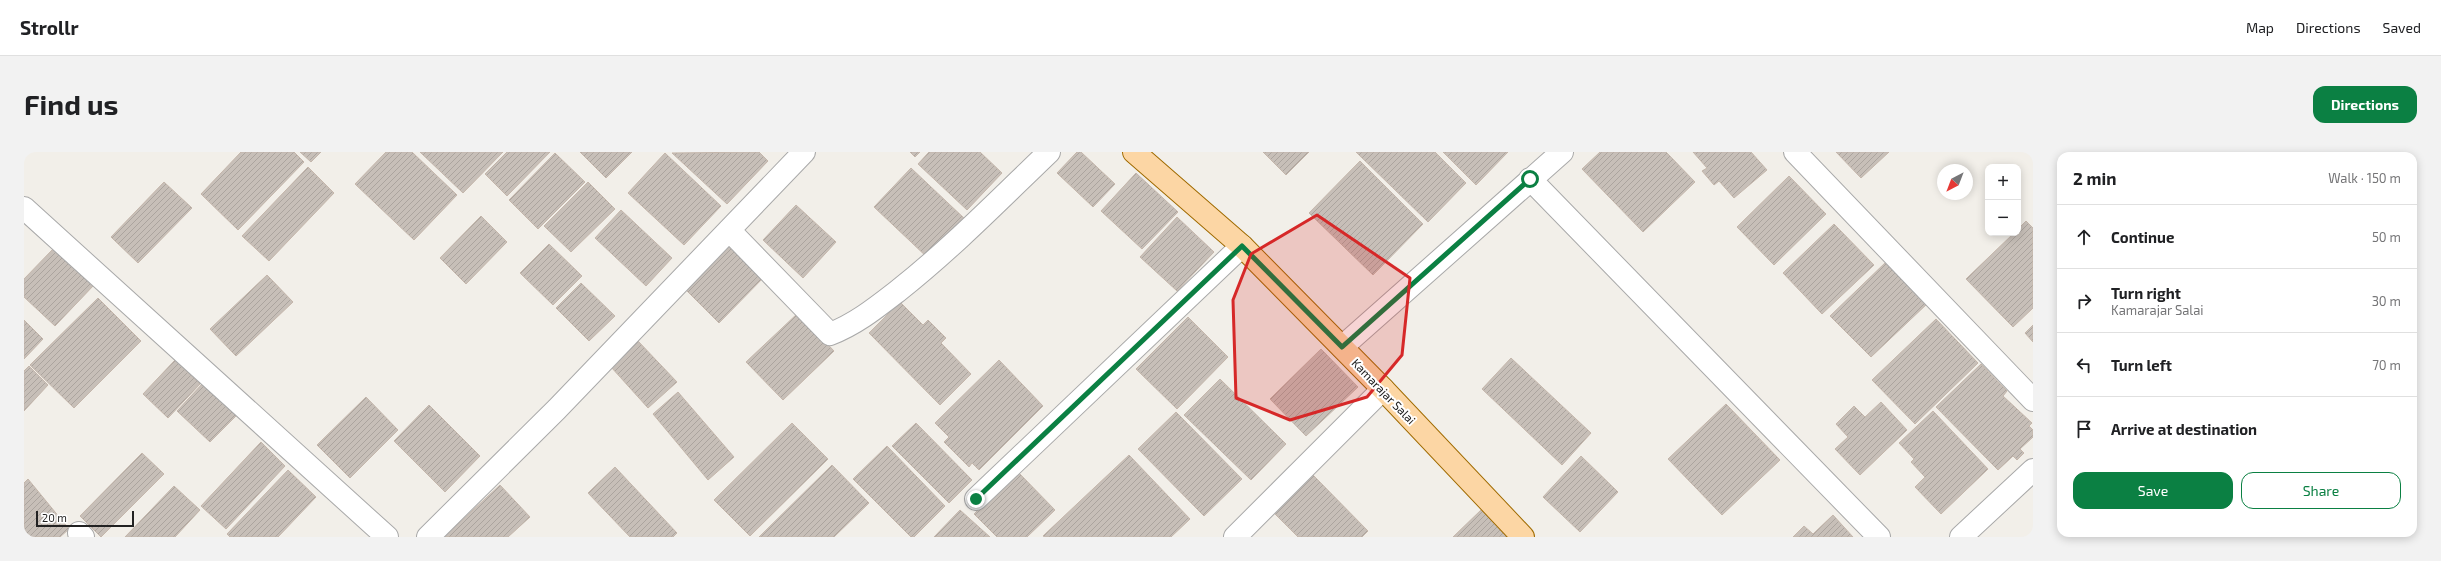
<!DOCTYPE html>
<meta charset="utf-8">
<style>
:root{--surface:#fff;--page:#f2f2f2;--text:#202124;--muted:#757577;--line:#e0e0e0;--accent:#0b8043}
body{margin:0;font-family:"Exo 2",sans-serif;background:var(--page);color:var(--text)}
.controls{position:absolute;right:12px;top:12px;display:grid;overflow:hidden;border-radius:8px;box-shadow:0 2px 10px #0003}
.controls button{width:36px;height:36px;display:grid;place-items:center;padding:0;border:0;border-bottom:1px solid var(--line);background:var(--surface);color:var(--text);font:20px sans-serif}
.compass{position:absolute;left:1913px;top:12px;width:36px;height:36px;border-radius:50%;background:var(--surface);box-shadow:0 2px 10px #0003;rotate:222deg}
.scale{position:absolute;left:12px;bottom:10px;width:98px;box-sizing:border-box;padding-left:4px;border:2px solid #222;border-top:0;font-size:11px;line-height:14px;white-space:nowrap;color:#222;-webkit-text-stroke:3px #fff;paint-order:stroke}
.stop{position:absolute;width:12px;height:12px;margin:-9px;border:3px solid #0b8043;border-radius:50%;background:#fff}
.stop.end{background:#0b8043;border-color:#fff;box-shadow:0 1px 4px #0008}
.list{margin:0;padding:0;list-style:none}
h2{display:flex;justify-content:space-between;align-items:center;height:52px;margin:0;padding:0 16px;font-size:17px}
h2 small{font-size:13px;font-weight:400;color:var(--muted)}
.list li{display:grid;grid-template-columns:26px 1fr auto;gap:12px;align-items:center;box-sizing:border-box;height:64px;padding:0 16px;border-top:1px solid var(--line)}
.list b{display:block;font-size:15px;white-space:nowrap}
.list p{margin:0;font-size:13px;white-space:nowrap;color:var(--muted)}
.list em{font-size:13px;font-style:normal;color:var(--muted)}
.actions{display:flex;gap:8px;padding:12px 16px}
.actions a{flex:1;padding:9px 0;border:1px solid var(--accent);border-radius:12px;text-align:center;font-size:14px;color:var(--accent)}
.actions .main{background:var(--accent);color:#fff}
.icon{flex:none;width:22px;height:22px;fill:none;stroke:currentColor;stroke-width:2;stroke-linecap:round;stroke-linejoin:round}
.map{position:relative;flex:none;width:2009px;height:385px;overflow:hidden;border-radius:12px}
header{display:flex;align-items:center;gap:24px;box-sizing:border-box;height:56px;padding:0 20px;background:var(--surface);border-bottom:1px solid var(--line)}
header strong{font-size:19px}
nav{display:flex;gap:22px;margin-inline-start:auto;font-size:14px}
.intro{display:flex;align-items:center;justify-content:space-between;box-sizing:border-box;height:96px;padding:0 24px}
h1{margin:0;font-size:28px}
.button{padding:10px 18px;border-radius:12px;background:var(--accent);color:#fff;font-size:14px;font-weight:700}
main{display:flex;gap:24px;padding:0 24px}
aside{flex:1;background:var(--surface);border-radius:12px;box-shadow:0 2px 10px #0003}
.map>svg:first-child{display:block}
.building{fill:url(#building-hatch);stroke:#c4b6ab}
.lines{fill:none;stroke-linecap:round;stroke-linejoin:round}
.minor-casing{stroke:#a9a9a9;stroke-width:24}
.major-casing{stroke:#a06b00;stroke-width:24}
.minor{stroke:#fff;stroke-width:22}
.major{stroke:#fcd6a4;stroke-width:22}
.route{stroke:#0b8043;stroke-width:5}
.marked{fill:#d62828;fill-opacity:0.2;stroke:#d62828;stroke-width:3;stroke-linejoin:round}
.labels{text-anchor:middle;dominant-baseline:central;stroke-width:4;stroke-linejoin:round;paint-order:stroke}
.street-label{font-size:12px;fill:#222;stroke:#fff}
</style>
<header>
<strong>Strollr</strong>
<nav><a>Map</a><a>Directions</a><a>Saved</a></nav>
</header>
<div class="intro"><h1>Find us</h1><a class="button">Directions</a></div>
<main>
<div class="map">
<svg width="2009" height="385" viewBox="0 0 2009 385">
<defs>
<pattern id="building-hatch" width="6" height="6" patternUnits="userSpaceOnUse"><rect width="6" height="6" fill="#c7bfb8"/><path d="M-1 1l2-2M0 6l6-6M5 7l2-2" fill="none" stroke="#aba49e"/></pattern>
</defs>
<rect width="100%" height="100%" fill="#f2efe9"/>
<path class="building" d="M217,0H270L280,10L214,78L177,42Z
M276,0H297L287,10Z
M362,0H388L433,43L390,88L331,32Z
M396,0H479L439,41Z
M483,0H526L483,44L461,22Z
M556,0H608L582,26Z
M735,0L744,9L703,52L648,1Z
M886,0H896L891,5Z
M905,0H956L978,21L943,58L894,12Z
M1053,0H1057L1091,32L1069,55L1033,21Z
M1239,0H1285L1262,23Z
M1332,0H1411L1442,31L1404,70Z
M1419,0H1484L1452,33Z
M1576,0H1642L1671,30L1619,80L1558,17Z
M1669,0H1727L1743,18L1710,46L1695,29L1690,33L1678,19L1683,16Z
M1812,0H1865L1837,26Z
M531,1L561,30L514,77L485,48Z
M641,1L697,54L660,93L604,41Z
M1336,9L1399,72L1349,123L1285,61Z
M284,15L310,41L245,109L218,84Z
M887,16L942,68L905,107L850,55Z
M1112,21L1154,60L1118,97L1077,59Z
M1765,24L1802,62L1750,113L1713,75Z
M140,30L168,56L114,111L87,85Z
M564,30L591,57L547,100L520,74Z
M772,53L812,90L779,126L739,88Z
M597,58L648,106L622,134L571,86Z
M457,64L483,90L442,132L416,106Z
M1153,65L1190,100L1153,139L1116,105Z
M2002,69L2009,76V156L1989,175L1942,127L1990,81H1994V77Z
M1810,72L1850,113L1798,162L1759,121Z
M710,87L744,121L695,171L661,137Z
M525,92L558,124L529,153L496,121Z
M30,96L70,133L31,174L0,145V127Z
M1863,109L1904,151L1847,205L1806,164Z
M243,123L269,150L212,204L186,177Z
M557,131L591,164L565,189L532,156Z
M74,146L117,189L50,256L6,213Z
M876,150L899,173L904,168L922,186L917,191L947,222L916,253L845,181Z
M774,161L810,199L759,248L722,210Z
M1164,165L1204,205L1153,257L1112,217Z
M1912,167L1954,211L1891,272L1848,228Z
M0,168L19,187L0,207Z
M2009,173V190L2001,181Z
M614,189L653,230L624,256L587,215Z
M1297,197L1334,235L1282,284L1246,247Z
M1487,206L1567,281L1538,313L1458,237Z
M151,208L176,232L144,266L119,242Z
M975,208L1019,254L955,318L948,311L945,315L920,290L925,285L911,271Z
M1957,212L1983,239L1979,244L2008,271L2005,274L2009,278V285L1996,297L2000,301L1993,308L1989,304L1974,318L1912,255Z
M5,214L24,233L0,259V219Z
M1196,227L1262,292L1227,328L1160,263Z
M179,231L213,263L186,290L153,259Z
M654,240L710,305L684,328L629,262Z
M342,245L374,278L326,326L293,293Z
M1857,250L1883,278L1836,323L1811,297L1824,285L1812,272L1830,254L1841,265Z
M1702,252L1756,308L1698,363L1644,307Z
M405,253L456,304L421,340L370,289Z
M1909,259L1964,317L1917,362L1891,335L1901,325L1887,310L1890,307L1875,291Z
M1152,260L1218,327L1180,364L1114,297Z
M768,271L804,307L726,384L690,348Z
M892,271L948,328L925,351L868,294Z
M237,290L261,314L202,377L177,354Z
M863,294L921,354L890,385H887L829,327Z
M118,301L140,322L77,385L56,364Z
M1105,303L1166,367L1147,385H1021L1019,384Z
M1557,304L1594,340L1556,380L1519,345Z
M808,313L845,351L810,385H735Z
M591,315L653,381L649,385H606L564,341Z
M264,318L292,345L254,385H206L203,382Z
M993,319L1031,358L1003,385H973L950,362Z
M1289,323L1344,379L1338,385H1274L1250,361Z
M4,327L45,377L36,385H0V331Z
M476,333L506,365L484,385H420Z
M150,334L176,358L151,385H101Z
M1458,357L1485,385H1429Z
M936,358L966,385H910Z
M1809,363L1829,385H1769L1780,374L1789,382Z"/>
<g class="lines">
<defs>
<path id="minor" d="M1771,0L2009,248
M1506,27L1855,385
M0,56L363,385
M705,78L806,182C832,172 853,155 875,138C928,96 976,47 1025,0
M1318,195L1538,0
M952,347L1218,94
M55,381L59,385
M404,385L533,257L780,0
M1211,385L1359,237
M1937,385L2009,318"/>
<path id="major" d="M1110,0L1218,94L1359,237L1499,385"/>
</defs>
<use href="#minor" class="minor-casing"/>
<use href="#major" class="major-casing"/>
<use href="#minor" class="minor"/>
<use href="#major" class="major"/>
</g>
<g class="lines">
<path class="route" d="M952,347L1218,94L1318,195L1506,27"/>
</g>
<path class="marked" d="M1293,63L1386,126L1378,203L1343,245L1266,268L1212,246L1209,148L1227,102Z"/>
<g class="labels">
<g class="street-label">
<text transform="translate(1360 239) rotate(46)">Kamarajar Salai</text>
</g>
</g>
</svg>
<div class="controls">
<button>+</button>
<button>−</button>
</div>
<svg class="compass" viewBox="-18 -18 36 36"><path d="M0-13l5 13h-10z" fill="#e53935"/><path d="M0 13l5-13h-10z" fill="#757577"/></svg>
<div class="scale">20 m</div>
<div class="stop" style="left:1506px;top:27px"></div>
<div class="stop end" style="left:952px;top:347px"></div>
</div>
<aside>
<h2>2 min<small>Walk · 150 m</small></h2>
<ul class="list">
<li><svg class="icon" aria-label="ahead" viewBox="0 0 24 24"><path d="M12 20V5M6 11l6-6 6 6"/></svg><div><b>Continue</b></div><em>50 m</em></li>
<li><svg class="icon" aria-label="right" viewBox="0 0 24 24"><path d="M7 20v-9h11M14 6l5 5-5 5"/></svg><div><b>Turn right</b><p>Kamarajar Salai</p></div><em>30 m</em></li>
<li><svg class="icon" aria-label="left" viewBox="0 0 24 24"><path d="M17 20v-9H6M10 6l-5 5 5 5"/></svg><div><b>Turn left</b></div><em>70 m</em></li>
<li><svg class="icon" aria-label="arrive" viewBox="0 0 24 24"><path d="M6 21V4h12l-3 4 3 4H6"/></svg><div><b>Arrive at destination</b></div></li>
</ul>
<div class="actions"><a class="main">Save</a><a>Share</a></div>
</aside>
</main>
